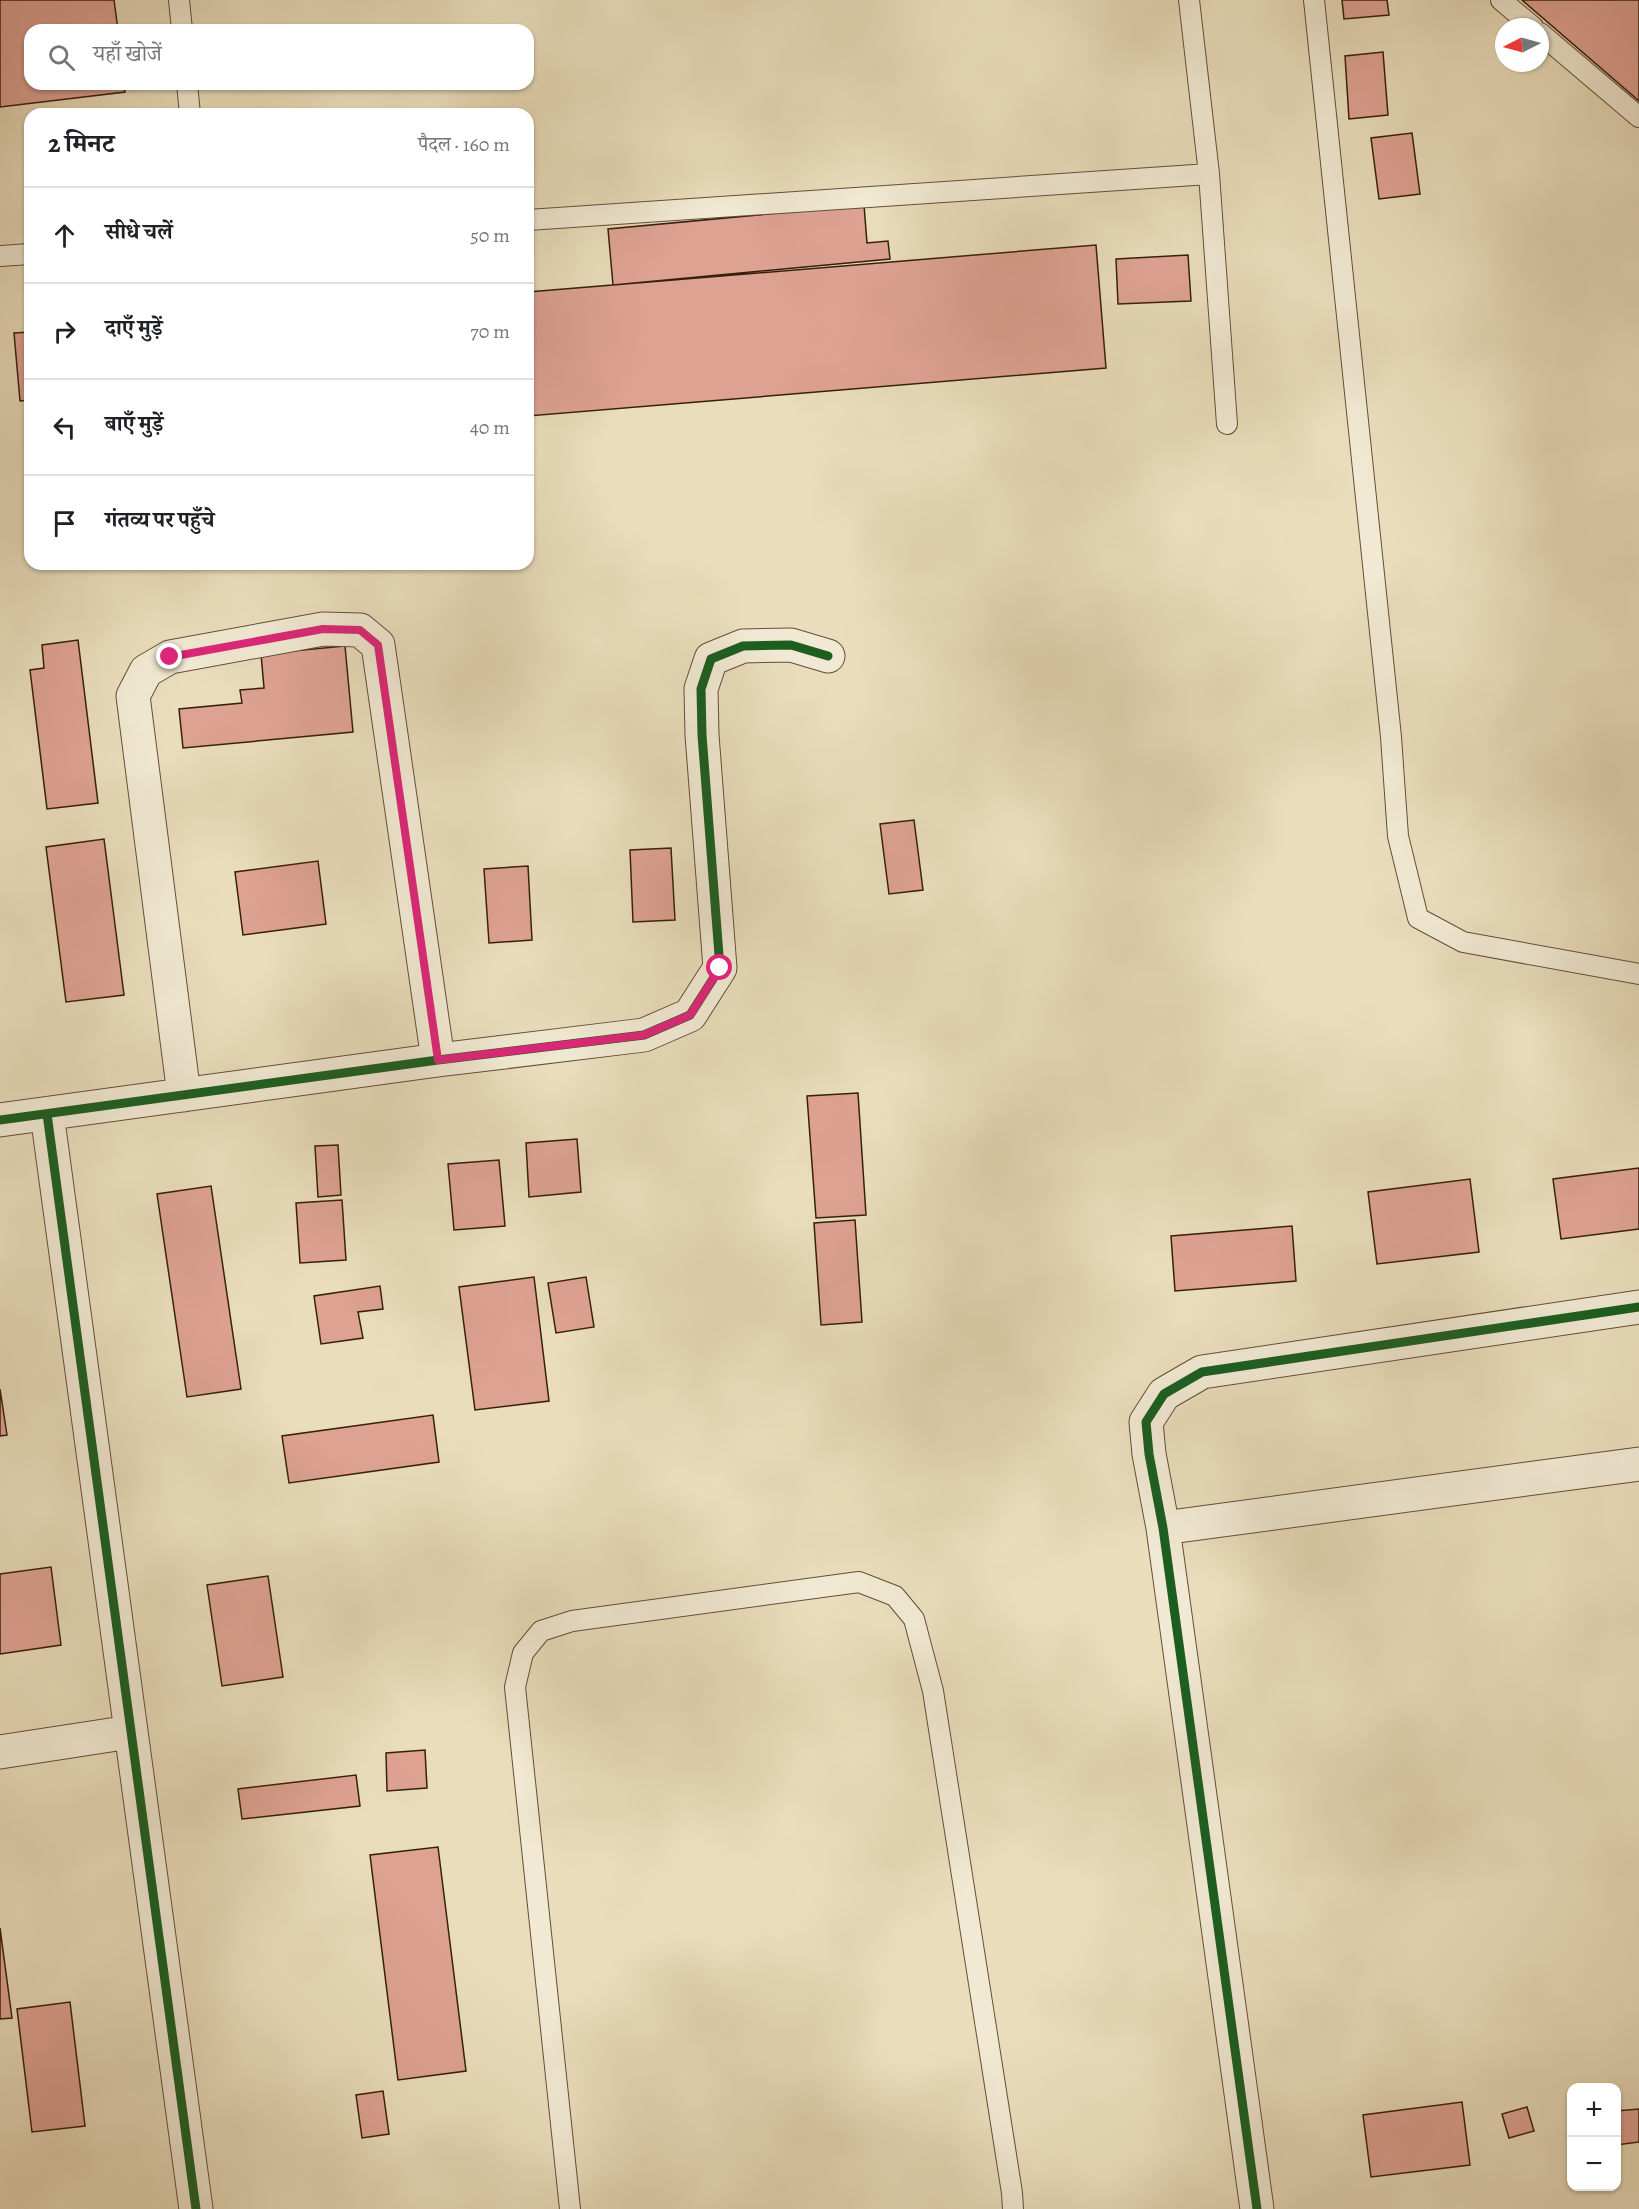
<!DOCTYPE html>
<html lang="hi">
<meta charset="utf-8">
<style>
:root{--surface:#fff;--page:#f6f6f6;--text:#202124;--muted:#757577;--line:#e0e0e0}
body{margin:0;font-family:Alegreya,"Noto Serif Devanagari",serif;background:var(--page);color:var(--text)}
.controls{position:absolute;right:18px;bottom:18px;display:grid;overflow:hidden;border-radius:12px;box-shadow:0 2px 4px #0004}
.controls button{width:54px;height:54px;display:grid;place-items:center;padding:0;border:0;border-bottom:2px solid var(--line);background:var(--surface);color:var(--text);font:30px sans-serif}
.compass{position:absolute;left:1495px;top:18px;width:54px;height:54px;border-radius:50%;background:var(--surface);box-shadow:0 2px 4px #0004;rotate:264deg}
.stop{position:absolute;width:18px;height:18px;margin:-14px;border:4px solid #db2777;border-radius:50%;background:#fff}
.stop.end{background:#db2777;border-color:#fff;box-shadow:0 2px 6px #0008}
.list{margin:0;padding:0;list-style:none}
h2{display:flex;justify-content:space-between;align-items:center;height:78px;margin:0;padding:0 24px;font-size:26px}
h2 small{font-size:20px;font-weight:400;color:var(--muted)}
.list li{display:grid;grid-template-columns:39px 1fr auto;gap:18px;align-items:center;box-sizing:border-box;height:96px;padding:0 24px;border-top:2px solid var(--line)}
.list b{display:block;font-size:22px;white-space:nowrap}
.list em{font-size:20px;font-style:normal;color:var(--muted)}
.icon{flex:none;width:33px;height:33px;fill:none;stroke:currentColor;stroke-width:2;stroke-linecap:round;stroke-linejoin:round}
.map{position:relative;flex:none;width:1639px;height:2209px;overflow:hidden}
.search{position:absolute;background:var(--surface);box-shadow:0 2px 4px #0004;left:24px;top:24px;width:510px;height:66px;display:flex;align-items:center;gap:15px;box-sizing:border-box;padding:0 21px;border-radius:18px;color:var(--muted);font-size:22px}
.panel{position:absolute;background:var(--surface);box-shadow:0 2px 4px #0004;left:24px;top:108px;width:510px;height:462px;border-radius:18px}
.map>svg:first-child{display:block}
.building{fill:#dea293;stroke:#371f0c;stroke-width:1.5}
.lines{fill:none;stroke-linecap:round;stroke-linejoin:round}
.lane-casing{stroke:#644e38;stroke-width:22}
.street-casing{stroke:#644e38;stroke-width:35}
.lane{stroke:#f1e9d3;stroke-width:20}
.street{stroke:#f1e9d3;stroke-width:33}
.cycleway-casing{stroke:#f1e9d3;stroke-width:13}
.cycleway{stroke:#1b5e20;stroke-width:9}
.route{stroke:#db2777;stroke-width:8}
</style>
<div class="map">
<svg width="1639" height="2209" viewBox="0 0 1639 2209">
<rect width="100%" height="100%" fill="#e9ddbb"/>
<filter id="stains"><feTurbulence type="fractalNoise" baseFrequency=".00333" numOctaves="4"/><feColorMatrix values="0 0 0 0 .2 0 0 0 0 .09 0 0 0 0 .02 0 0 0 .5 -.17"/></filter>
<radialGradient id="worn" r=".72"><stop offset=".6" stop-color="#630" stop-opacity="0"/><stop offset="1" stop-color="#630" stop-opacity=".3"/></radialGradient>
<path class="building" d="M0,0H114L118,30H30V84H124L125,92L0,107Z
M1342,0H1387L1389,15L1344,19Z
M1522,0H1639V101Z
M1383,52L1388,115L1349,119L1345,56Z
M1412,133L1420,194L1379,199L1371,138Z
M864,205L867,243L888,241L890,259L613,285L608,229Z
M1096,245L1106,368L528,416V292Z
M1188,255L1191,301L1118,304L1116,259Z
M30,332V400L20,401L14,333Z
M78,640L98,803L47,809L30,670L44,668L42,645Z
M345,646L353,732L183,748L179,709L242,703L240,690L264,688L261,654Z
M914,820L923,890L889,894L880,824Z
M104,839L124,995L66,1002L46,847Z
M671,848L675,920L633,922L630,850Z
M318,861L326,924L243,935L235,872Z
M528,866L532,940L489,943L484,869Z
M858,1093L866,1215L816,1218L807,1096Z
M577,1139L581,1192L529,1197L526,1143Z
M338,1145L341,1195L318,1197L315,1146Z
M499,1160L505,1226L454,1230L448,1164Z
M1639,1168V1229L1561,1239L1553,1179Z
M1470,1179L1479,1252L1377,1264L1368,1192Z
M211,1186L241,1389L187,1397L157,1194Z
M342,1200L346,1260L300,1263L296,1203Z
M855,1220L862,1322L821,1325L814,1223Z
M1292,1226L1296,1281L1175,1291L1171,1236Z
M534,1277L549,1401L475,1410L459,1287Z
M586,1277L594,1327L556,1333L548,1283Z
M380,1286L383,1309L358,1312L363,1338L321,1344L314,1296Z
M0,1389L7,1435L0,1436Z
M433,1415L439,1462L289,1483L282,1436Z
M51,1567L61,1645L0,1654V1574Z
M268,1576L283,1677L222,1686L207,1585Z
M425,1750L427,1788L387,1791L386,1753Z
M356,1775L360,1806L242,1819L238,1789Z
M438,1847L466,2071L398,2080L370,1855Z
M0,1928L12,2018L0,2019Z
M70,2002L85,2126L32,2132L17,2009Z
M383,2091L389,2134L362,2138L356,2095Z
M1462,2102L1470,2165L1371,2177L1363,2115Z
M1527,2107L1534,2131L1509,2138L1502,2114Z
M1639,2109V2142L1616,2145V2111Z"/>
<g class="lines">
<defs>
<path id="lane" d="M179,0L182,30
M1189,0L1209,174L1227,424
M1314,0L1391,737L1398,836L1418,918L1463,942L1639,974
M1501,0L1533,27
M1540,33L1639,117
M187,84L190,114
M528,220L1209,174
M0,256L30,254
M570,2209L515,1687L523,1653L541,1631L572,1621L859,1582L895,1596L914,1619L933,1691L1012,2193L1013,2209"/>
<path id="street" d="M184,1095L133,696L146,671L170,657L323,629L360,630L378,645L438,1060
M47,1114L196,2209
M0,1120L438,1060L644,1035L690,1015L720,968L702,735L701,689L711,659L743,646L791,645L828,656
M1163,1528L1639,1464
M0,1752L130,1732
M1257,2209L1163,1528L1149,1454L1146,1422L1164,1394L1202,1372L1639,1307"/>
</defs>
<use href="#lane" class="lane-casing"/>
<use href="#street" class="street-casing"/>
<use href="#lane" class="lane"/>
<use href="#street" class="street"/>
<defs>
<path id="cycleway" d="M47,1114L196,2209
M0,1120L438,1060L644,1035L690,1015L720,968L702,735L701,689L711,659L743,646L791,645L828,656
M1257,2209L1163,1528L1149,1454L1146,1422L1164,1394L1202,1372L1639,1307"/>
</defs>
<use href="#cycleway" class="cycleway-casing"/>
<use href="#cycleway" class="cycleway"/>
</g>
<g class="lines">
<path class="route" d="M170,657L323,629L360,630L378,645L438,1060L644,1035L690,1015L720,968"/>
</g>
<rect width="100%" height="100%" filter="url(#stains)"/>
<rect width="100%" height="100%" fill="url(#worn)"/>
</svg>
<div class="controls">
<button>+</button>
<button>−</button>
</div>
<svg class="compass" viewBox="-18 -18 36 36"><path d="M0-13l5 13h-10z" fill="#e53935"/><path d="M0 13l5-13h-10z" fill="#757577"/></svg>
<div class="stop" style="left:720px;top:968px"></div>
<div class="stop end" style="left:170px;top:657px"></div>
<div class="search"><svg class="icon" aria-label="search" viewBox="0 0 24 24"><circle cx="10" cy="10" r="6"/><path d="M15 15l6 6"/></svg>यहाँ खोजें</div>
<section class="panel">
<h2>2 मिनट<small>पैदल · 160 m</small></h2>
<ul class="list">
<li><svg class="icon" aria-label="ahead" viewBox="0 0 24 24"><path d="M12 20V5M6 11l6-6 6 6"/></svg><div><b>सीधे चलें</b></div><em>50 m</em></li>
<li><svg class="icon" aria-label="right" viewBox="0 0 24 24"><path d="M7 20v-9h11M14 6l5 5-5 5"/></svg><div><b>दाएँ मुड़ें</b></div><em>70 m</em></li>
<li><svg class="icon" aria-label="left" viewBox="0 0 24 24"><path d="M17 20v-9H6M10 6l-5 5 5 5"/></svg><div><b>बाएँ मुड़ें</b></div><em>40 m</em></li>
<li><svg class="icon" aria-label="arrive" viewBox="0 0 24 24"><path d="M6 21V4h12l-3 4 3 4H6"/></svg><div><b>गंतव्य पर पहुँचे</b></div></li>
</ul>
</section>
</div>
